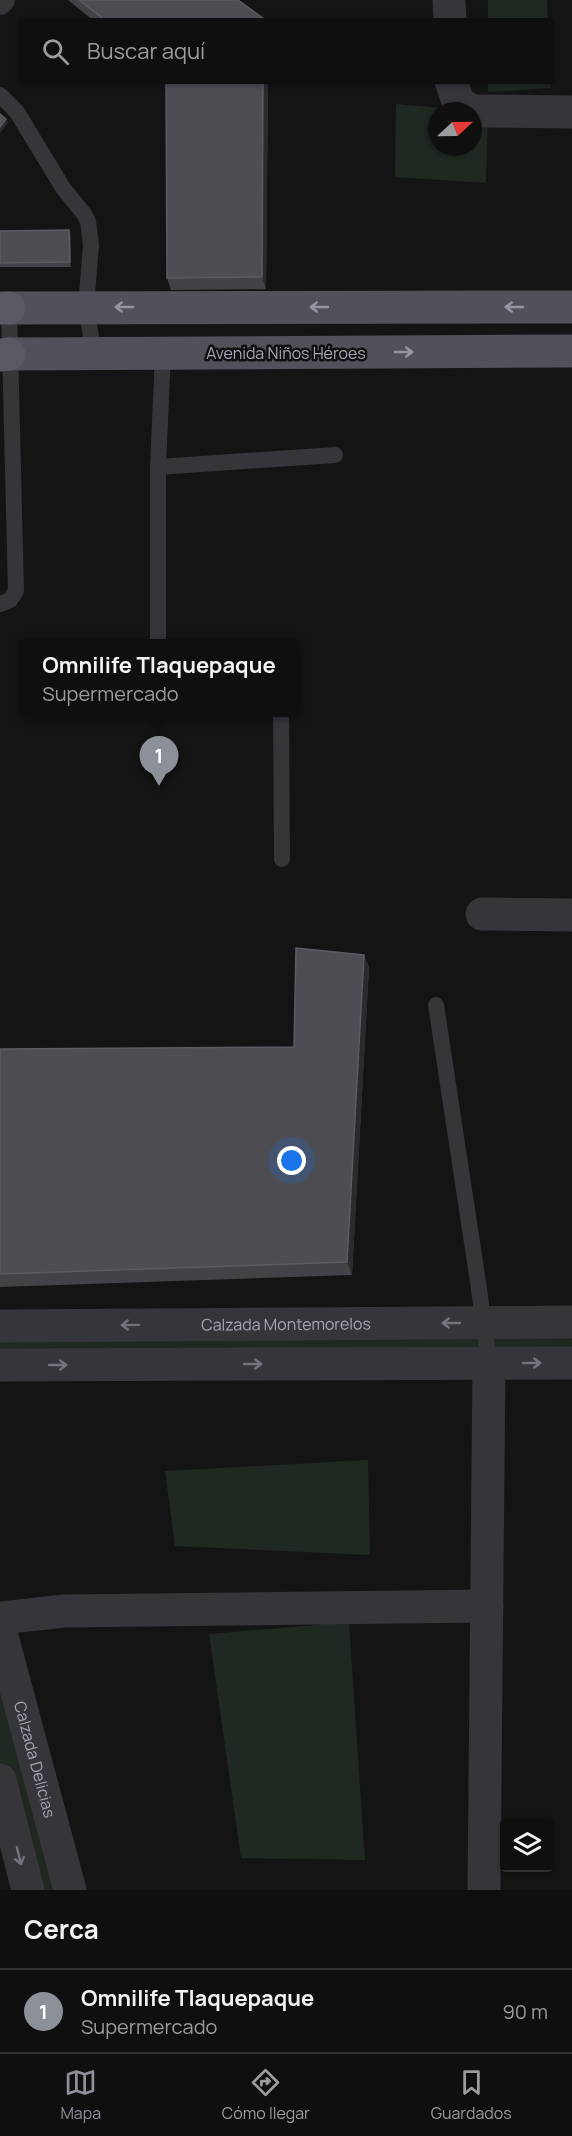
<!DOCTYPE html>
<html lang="es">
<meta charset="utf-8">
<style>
:root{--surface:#0f0f10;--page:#181819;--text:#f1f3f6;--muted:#9b9c9f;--line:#2f2f30;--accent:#8c9099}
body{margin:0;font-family:Manrope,sans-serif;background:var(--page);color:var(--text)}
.controls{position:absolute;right:18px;bottom:18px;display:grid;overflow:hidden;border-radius:6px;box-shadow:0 2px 4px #0004}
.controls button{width:54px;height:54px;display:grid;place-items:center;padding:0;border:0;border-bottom:2px solid var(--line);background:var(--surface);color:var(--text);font:30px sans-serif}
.compass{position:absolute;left:428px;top:102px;width:54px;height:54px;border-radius:50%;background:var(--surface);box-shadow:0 2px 4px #0004;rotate:68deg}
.you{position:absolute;left:292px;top:1161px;width:21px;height:21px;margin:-15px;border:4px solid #fff;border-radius:50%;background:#1a73e8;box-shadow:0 0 0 9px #1a73e833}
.badge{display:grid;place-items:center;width:39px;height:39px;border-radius:50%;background:var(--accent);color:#fff;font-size:20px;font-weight:700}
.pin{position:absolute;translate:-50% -50px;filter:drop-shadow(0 2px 3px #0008)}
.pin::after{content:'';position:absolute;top:32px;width:21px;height:18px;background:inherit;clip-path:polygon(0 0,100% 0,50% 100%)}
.popup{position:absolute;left:18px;top:639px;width:282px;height:78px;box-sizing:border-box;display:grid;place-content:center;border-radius:6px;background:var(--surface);filter:drop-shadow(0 2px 4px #0005);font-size:20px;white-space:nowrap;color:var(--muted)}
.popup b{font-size:22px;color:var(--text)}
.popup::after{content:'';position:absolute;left:50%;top:100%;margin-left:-12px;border:12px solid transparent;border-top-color:var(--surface)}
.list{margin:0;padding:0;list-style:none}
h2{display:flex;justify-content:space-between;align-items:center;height:78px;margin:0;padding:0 24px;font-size:26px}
h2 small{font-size:20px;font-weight:400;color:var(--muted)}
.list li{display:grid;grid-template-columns:39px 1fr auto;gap:18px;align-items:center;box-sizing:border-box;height:84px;padding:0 24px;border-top:2px solid var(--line)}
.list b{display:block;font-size:22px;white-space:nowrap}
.list p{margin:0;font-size:20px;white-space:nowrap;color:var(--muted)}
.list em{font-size:20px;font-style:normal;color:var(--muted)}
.icon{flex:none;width:33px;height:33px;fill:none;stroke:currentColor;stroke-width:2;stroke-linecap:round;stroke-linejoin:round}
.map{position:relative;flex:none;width:572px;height:1890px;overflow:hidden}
.search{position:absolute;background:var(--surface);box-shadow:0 2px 4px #0004;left:18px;right:18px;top:18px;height:66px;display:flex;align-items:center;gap:15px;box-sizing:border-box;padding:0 21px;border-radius:6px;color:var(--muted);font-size:22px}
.sheet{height:162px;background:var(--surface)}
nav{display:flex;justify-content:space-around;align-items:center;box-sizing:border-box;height:84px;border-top:2px solid var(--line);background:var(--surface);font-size:16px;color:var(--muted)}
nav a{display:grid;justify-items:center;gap:3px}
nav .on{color:var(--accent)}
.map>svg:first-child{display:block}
.green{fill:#202822;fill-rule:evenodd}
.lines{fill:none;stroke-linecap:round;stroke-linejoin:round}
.service{stroke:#35353a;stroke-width:16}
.pedestrian{stroke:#35353a;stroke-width:24}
.minor{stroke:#35353a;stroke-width:33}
.primary{stroke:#515159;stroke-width:33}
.trunk{stroke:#595962;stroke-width:33}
.wall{fill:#424347}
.shaded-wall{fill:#2b2b2e}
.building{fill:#4d4d53;stroke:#5b5b62;stroke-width:1.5}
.oneway{stroke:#9596a3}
.oneway2{stroke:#73747e}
.labels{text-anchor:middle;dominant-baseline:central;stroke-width:5;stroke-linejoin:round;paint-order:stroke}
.street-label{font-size:16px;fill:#a6a7b5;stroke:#0f0f10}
</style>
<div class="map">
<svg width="572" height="1890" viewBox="0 0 572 1890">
<rect width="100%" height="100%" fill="#141415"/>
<path class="green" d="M488,0H547L548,21H488Z
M488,81H550V88L488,92Z
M396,104L488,112L486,183L395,177ZM437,111H473V147H437Z
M572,1321V1359L0,1355V1325Z
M368,1460L370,1555L175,1546L165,1471Z
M349,1622L365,1860L241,1858L209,1634Z
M0,1671L68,1890H30L0,1776Z"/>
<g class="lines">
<path class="service" d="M0,95L17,112L63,188L84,214L88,221L91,245L86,307L94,354
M158,467L335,455
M0,604L10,600L16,591L9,308
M158,644V467L163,353
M281,712L282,859
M436,1005L478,1282L489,1363"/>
<path class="pedestrian" d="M0,3L3,0"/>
<g class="minor">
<path d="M449,0L450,21"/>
<path d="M451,81L458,102L472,111"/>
<path d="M473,111L572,112"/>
<path d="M482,914L572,915"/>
<path id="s1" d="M0,1326L572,1322"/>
<path d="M0,1365L572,1363"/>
<path d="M0,1618L64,1611L487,1606"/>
<path id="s2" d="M0,1629L70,1890"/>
<path d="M0,1780L28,1890"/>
<path d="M484,1890L489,1363"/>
</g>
<path class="primary" d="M9,308L572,307
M9,354L572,351"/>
<path class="trunk" d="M0,308H9
M0,355L9,354"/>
</g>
<path class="wall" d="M68,0H238L264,21H94Z
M166,81H268L266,289L171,290L167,278Z
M0,231L71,234V267H0Z
M364,955L369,967L352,1275L0,1287V1049L294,1047Z"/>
<path class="shaded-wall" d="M263,81H268L266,289L262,277Z
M6,119L8,123L0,133V127Z
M69,230L71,234V267L70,262Z
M364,955L369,967L352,1275L347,1262Z"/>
<path class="building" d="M79,0H238L264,19V21H106Z
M166,81H263L262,277L167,278Z
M0,114L6,119L0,127Z
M69,230L70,262L0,263V231Z
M296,948L364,955L347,1262L0,1274V1049L294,1047Z"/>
<defs><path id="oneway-shaft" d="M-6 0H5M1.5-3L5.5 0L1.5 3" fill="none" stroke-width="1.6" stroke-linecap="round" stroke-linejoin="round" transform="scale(1.5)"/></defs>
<g class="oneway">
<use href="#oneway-shaft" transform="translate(124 307) rotate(180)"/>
<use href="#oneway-shaft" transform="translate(319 307) rotate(180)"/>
<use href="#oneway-shaft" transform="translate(514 307) rotate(180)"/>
<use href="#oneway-shaft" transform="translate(404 352)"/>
</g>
<g class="oneway2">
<use href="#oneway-shaft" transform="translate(451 1323) rotate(180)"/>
<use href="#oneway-shaft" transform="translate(130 1325) rotate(179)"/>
<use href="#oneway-shaft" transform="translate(532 1363)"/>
<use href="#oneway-shaft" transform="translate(253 1364)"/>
<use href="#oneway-shaft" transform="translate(58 1365)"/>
<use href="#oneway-shaft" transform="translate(19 1856) rotate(76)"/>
</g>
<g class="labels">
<g class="street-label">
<text x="286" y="353">Avenida Niños Héroes</text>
<text stroke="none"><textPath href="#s1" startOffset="286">Calzada Montemorelos</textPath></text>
<text stroke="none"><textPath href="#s2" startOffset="135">Calzada Delicias</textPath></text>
</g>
</g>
</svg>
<div class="controls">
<button><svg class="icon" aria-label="layers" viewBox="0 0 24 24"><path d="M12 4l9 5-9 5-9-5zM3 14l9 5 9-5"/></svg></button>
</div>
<svg class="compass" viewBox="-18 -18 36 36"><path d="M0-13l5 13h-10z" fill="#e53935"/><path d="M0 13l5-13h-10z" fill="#9b9c9f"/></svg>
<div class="you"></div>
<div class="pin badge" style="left:159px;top:786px">1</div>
<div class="popup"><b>Omnilife Tlaquepaque</b>Supermercado</div>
<div class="search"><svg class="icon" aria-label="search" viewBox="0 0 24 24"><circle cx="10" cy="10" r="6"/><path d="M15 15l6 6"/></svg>Buscar aquí</div>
</div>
<section class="sheet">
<h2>Cerca<small></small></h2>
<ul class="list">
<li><span class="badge">1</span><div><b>Omnilife Tlaquepaque</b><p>Supermercado</p></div><em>90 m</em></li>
</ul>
</section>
<nav>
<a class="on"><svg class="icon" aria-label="map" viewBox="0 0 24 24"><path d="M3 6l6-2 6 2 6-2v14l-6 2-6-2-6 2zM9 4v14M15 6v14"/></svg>Mapa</a>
<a><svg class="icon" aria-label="directions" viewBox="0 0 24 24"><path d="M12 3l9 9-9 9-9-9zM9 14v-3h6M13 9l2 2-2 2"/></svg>Cómo llegar</a>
<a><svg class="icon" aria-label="saved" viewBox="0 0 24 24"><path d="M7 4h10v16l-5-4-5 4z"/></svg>Guardados</a>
</nav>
